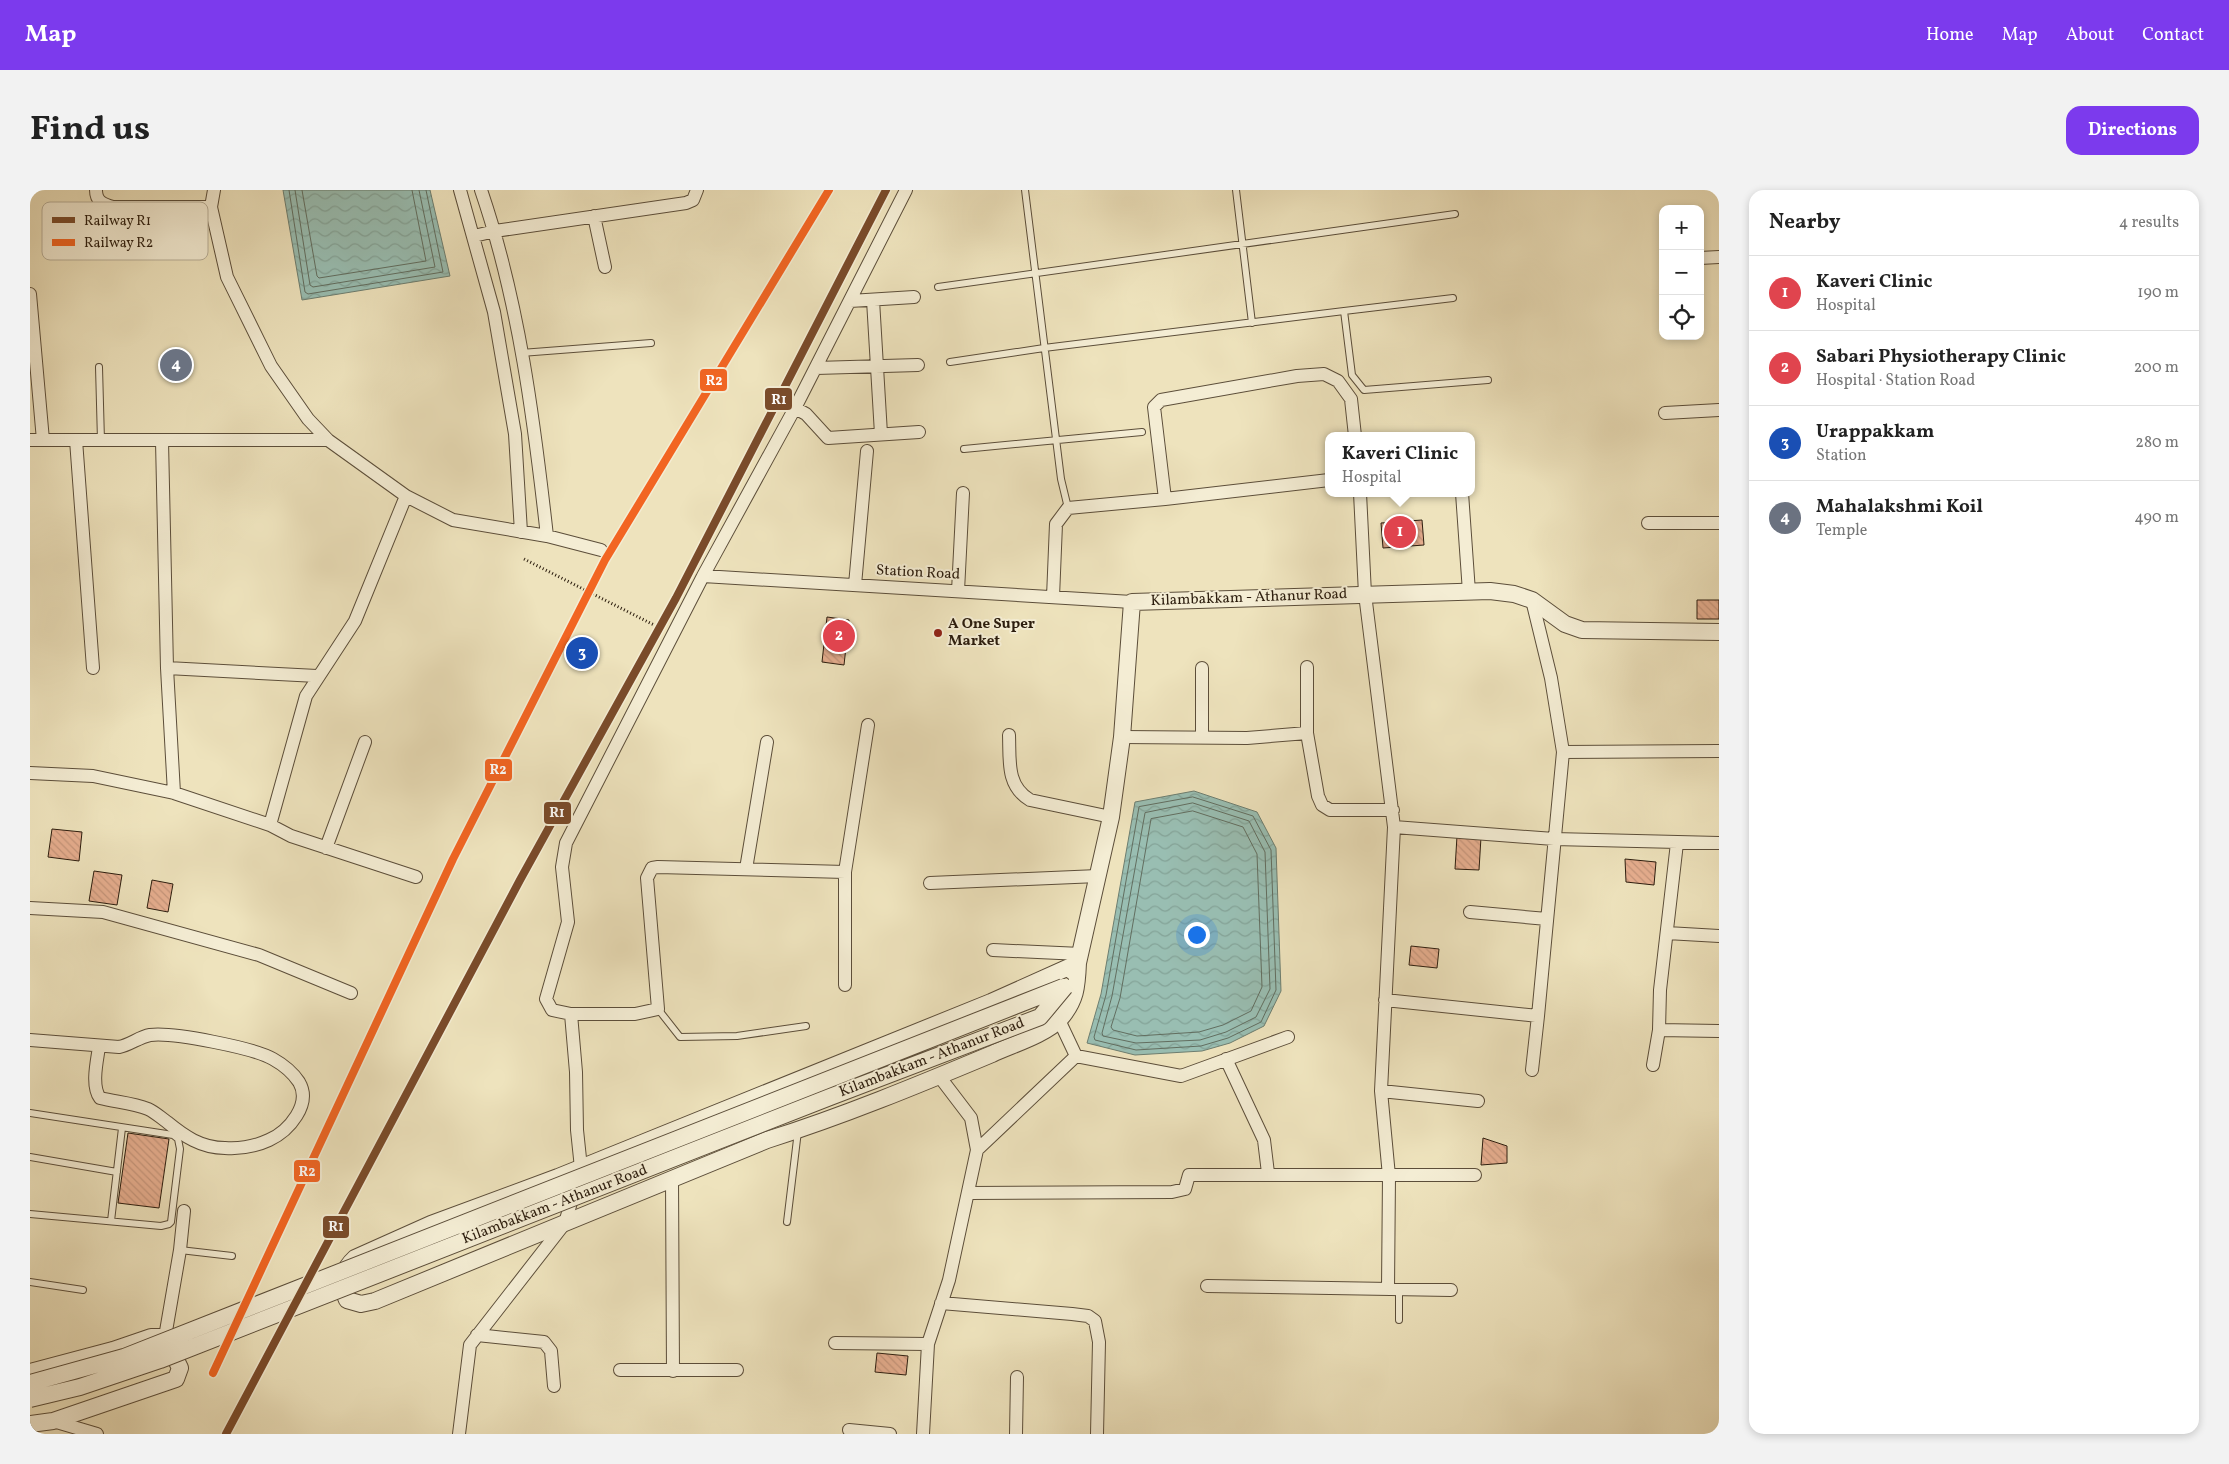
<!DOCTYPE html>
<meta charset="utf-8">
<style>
:root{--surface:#fff;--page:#f2f2f2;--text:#222;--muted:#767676;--line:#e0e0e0;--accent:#7c3aed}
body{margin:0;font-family:Vollkorn,serif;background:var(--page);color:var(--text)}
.controls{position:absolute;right:15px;top:15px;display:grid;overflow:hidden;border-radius:10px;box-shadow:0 2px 8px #0003}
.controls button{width:45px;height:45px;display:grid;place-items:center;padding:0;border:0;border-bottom:1px solid var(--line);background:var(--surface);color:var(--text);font:25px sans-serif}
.you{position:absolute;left:1166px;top:744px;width:18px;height:18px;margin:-12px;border:4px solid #fff;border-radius:50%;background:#1a73e8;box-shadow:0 0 0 8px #1a73e833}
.badge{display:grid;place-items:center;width:32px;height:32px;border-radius:50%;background:var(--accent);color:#fff;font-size:16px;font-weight:700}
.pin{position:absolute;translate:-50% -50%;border:2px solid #fff;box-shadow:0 1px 5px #0006}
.popup{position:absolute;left:1295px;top:242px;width:150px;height:65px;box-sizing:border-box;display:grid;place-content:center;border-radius:10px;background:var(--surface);filter:drop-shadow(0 1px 4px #0005);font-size:16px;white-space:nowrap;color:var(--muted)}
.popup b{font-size:19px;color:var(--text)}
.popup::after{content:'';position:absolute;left:50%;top:100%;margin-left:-10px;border:10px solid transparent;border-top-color:var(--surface)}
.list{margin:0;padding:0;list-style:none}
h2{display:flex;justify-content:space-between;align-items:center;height:65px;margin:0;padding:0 20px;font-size:21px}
h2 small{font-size:16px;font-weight:400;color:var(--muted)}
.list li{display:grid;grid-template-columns:32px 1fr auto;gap:15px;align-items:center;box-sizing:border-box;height:75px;padding:0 20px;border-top:1px solid var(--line)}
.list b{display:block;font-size:19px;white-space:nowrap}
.list p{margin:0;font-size:16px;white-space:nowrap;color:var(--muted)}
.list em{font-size:16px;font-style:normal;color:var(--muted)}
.icon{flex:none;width:28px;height:28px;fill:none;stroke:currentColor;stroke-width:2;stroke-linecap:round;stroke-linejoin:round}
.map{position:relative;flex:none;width:1689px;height:1244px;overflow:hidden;border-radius:15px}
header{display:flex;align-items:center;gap:30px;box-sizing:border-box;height:70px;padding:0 25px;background:var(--accent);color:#fff}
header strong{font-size:24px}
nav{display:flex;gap:28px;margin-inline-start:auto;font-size:18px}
.intro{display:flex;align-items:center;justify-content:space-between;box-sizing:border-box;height:120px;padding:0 30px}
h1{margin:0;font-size:35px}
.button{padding:12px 22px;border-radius:15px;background:var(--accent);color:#fff;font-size:18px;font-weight:700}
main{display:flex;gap:30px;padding:0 30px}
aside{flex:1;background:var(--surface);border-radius:15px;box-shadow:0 2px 8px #0003}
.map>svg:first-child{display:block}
.water{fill:url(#water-waves);stroke:#6d7e70}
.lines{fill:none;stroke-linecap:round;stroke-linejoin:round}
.shore{stroke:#626e60;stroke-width:1}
.building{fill:url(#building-back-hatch);stroke:#2c1d0e}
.service-casing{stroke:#5c4e3a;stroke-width:8}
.minor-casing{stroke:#5c4e3a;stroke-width:14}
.tertiary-casing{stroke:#5c4e3a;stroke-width:18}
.path{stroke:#2c1d0e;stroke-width:3;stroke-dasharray:1 2.5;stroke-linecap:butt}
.service{stroke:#f4edd4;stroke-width:6}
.minor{stroke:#f4edd4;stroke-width:12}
.tertiary{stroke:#f4edd4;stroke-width:16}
.rail-casing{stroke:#2c1d0e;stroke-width:5.5}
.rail{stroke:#f4edd4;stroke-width:4;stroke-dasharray:11;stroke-linecap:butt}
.tertiary-bridge-casing{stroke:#5c4e3a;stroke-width:18;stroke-linecap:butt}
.tertiary-bridge{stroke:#f4edd4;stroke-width:16}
.rail-1-casing{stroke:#f4edd4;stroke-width:11}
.rail-2-casing{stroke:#f4edd4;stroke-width:11}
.rail-1{stroke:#7a4b2a;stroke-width:8}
.rail-2{stroke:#f26522;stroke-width:8}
.poi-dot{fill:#8f2418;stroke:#f4edd4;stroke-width:2}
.labels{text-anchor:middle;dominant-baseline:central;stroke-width:4;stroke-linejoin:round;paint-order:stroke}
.street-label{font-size:15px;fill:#2c1d0e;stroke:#f4edd4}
.poi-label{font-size:15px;font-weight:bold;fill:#2c1d0e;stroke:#f4edd4;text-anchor:start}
.key{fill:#f4edd4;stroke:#b8af99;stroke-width:1}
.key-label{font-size:14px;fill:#2c1d0e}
.line-badge{stroke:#f4edd4;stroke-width:2}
.badge-label{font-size:14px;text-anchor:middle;font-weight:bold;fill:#fff}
</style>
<header>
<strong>Map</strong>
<nav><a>Home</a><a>Map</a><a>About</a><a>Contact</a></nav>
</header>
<div class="intro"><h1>Find us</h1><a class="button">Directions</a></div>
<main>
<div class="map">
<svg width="1689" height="1244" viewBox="0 0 1689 1244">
<defs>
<pattern id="water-waves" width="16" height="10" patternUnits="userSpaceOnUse" patternTransform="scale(1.25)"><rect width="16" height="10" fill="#99beb2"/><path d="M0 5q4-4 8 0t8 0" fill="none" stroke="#84a398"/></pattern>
<pattern id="building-back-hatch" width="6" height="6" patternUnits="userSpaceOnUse" patternTransform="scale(1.25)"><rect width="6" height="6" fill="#e6ae8f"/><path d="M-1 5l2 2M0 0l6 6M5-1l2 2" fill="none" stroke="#c5957a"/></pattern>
</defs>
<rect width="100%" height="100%" fill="#eee3bd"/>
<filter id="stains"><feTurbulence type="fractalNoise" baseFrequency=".004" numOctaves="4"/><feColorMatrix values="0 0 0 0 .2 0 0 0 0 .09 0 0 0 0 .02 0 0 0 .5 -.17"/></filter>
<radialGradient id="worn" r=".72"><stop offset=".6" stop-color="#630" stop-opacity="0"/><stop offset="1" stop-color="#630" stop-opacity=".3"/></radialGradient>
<path class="water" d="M253,0H400L420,86L272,110Z
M1164,601L1227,622L1246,658L1251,801L1234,836L1200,853L1172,861L1105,865L1057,853L1071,804L1105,612Z"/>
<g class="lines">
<path class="shore" d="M259,0L275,102L278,104L413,82L396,0
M265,0L280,95L283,97L405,77L389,0
M272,0L287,86L289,88L396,71L382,0
M1163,607L1223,626L1241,660L1246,800L1231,832L1198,848L1171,856L1106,860L1065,850L1064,847L1076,805L1109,617Z
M1163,613L1219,631L1235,662L1240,799L1226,827L1196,842L1170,850L1106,853L1073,846L1072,843L1082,806L1115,623Z
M1163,621L1213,637L1227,664L1232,797L1221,821L1193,835L1169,842L1107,846L1083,840L1081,837L1090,808L1121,629Z"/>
</g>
<path class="building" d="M1392,330L1394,355L1353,358L1351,333Z
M1667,410H1689V429H1667Z
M797,427L819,430L814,475L792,472Z
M22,639L52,642L49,671L18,667Z
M1427,646L1451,647L1449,680L1425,679Z
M1595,669L1626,672L1624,695L1596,692Z
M64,681L92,685L87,715L59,711Z
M122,690L143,694L138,722L117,718Z
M1381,756L1409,759L1407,778L1379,775Z
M98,943L139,949L129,1018L88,1013Z
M1453,948L1477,956V973L1451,975Z
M847,1163L878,1166L876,1185L845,1182Z"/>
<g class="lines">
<defs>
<path id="service" d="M995,0L1031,289L1038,318
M1206,0L1222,133
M908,97L1425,24
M1423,108L1314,121L1322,185L1334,200L1458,190
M491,163L621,153
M920,172L1014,158L1314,121
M69,177L71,251
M934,259L1112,242
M628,819L650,847L707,846L776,836
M0,923L143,945L148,949L150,959L141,1032L139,1034L131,1036L0,1024
M0,967L87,982
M81,1031L92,938
M757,1032L768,941
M150,1060L202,1066
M0,1092L53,1100
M1369,1130V1100"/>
<path id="minor" d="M66,0C66,11 72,14 83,17H181
M184,0L181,17L197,87L241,176L278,229L298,250L376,306L423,330L517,346L571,360
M430,0L464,122L485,244L491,342
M451,0C489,111 504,230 517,346
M564,26L575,77
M444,46L465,41L656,13L663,10L667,0
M1670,68L1689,67
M0,104L13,250
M843,110L851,244
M820,111L884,107
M786,178L888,175
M765,218L776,224L798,248L889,242
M1635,223L1689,220
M0,250H298
M46,250L63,478
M132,251L137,478L144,603
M1330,303L1335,404L1364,637
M1432,303L1439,402
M1135,309L1124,217L1131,210L1267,186L1294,184L1308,191L1321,209L1325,246
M1618,333H1689
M673,386L1102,412
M825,395L837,261
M928,401L933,303
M1023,407L1026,334L1038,318L1135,309L1299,290
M1277,477V543L1288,606L1292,615L1300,620H1363
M137,478L287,486
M1172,478V548
M979,545C980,570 976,596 1000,610L1081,627
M1092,547L1217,548L1277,543
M1533,562L1689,561
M0,583L63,586L144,603L240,635L261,646L386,687
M240,635L276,506L325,431L376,306
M296,658L335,552
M716,679L737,552
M900,693L1068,686
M0,718L73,722L229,765L321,803
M1440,722L1517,729
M1637,743L1689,746
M963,760L1051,764
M815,795V682L838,535
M1355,810L1508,826L1533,562L1521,488L1502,410
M541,824H605L628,819L617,688L622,678L628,677L815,682
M1029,830L1046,866L1151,886L1258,847
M1629,840L1689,841
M0,850L89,857C100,855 109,847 120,845C143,842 224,858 243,869C252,874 263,883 269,892C282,914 259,941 239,950C226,956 209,959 195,958C171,958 154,946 137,932C131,928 125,922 118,919C103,913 86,912 70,908C61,896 67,871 69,857
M1196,869L1234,950L1238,983
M1623,875L1629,840L1630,800L1647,653
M1502,880L1508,826
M1351,901L1448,911
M947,960L1046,866
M642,989L643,1181
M939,1003L1142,1002L1155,999L1159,985H1445
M1177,1096L1421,1100
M1358,1099L1359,986L1351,901L1364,637L1524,649L1689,653
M911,1113L1042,1124L1058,1126L1065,1131L1069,1152L1067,1244
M447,1145L514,1152L521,1161L524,1196
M135,1147L150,1060L154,1021
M805,1153L898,1154
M590,1180H707
M23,1231L67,1244
M819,1240L860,1244
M429,1244L440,1155L535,1033L551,978L547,940L546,882L541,824L522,820L516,809L538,732L532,677L536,653L673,386L765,218L876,0
M893,1244L898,1154L919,1090L947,960L941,928L909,886
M986,1244L987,1187"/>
<path id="tertiary" d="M1048,773C1047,797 1046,811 1030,829C1015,845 981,855 962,864C888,895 813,926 737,950L345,1111L331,1114L317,1110C309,1093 312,1080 325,1068L401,1034L528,987L961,812Z
M1043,782L1048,773L1081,627L1092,547L1102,412L1460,401L1484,404L1502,410L1535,434L1552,440L1689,442
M0,1182L83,1160L121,1147H135L150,1178L146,1189L23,1231L0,1234"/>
</defs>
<use href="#service" class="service-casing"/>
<use href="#minor" class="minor-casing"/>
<use href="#tertiary" class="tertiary-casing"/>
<path class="path" d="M494,369L624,435"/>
<use href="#service" class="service"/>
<use href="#minor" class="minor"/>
<use href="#tertiary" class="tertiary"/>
<defs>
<path id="rail" d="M196,1244L490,690L646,408L856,0"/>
</defs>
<use href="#rail" class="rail-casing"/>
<use href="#rail" class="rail"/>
<defs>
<path id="tertiary-bridge" d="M0,1193L94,1167L1033,797
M0,1209L50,1197L130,1170L800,907L1010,827L1035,797"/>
</defs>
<use href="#tertiary-bridge" class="tertiary-bridge-casing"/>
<use href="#tertiary-bridge" class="tertiary-bridge"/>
<defs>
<path id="rail-1" d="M196,1244L490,690L646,408L856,0"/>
<path id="rail-2" d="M183,1183L423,669L575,370L799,0"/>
</defs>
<use href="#rail-1" class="rail-1-casing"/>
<use href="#rail-2" class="rail-2-casing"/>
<use href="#rail-1" class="rail-1"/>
<use href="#rail-2" class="rail-2"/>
</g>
<circle class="poi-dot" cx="908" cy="443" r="5"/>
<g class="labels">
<g class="street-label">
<text transform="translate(888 383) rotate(3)">Station Road</text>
<text transform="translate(1219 408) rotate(-2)">Kilambakkam - Athanur Road</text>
<text transform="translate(902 868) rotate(-21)">Kilambakkam - Athanur Road</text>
<text transform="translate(525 1015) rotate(-21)">Kilambakkam - Athanur Road</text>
</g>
<g class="poi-label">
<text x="918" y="434">A One Super<tspan x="918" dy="17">Market</tspan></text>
</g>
</g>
<rect x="12" y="12" width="166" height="58" rx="8" class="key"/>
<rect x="22" y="27" width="23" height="6" fill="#7a4b2a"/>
<rect x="22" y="49" width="23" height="7" fill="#f26522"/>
<g class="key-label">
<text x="54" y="35">Railway R1</text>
<text x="54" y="57">Railway R2</text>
</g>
<g class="line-badge">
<rect x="669" y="178" width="29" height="24" rx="5" fill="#f26522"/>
<rect x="734" y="197" width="29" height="24" rx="5" fill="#7a4b2a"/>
<rect x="454" y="568" width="29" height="24" rx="5" fill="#f26522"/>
<rect x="513" y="611" width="29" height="24" rx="5" fill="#7a4b2a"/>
<rect x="263" y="969" width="28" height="24" rx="5" fill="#f26522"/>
<rect x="292" y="1025" width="28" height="24" rx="5" fill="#7a4b2a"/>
</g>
<g class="badge-label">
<text x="684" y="195">R2</text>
<text x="749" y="214">R1</text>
<text x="468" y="584">R2</text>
<text x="527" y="627">R1</text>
<text x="277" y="986">R2</text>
<text x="306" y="1041">R1</text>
</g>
<rect width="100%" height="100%" filter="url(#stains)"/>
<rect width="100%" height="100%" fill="url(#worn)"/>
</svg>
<div class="controls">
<button>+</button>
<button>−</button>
<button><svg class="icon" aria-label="locate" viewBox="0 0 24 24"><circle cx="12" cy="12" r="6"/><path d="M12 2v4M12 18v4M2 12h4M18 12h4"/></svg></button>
</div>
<div class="you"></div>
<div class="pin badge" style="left:1370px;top:342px;background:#e0444e">1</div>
<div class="popup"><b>Kaveri Clinic</b>Hospital</div>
<div class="pin badge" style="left:809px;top:446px;background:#e0444e">2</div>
<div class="pin badge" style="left:552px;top:463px;background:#1a4fb4">3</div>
<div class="pin badge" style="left:146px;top:175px;background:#6b7280">4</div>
</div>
<aside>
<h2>Nearby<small>4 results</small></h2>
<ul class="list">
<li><span class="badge" style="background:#e0444e">1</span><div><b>Kaveri Clinic</b><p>Hospital</p></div><em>190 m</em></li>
<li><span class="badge" style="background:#e0444e">2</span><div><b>Sabari Physiotherapy Clinic</b><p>Hospital · Station Road</p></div><em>200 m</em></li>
<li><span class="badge" style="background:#1a4fb4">3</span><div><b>Urappakkam</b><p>Station</p></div><em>280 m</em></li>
<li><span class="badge" style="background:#6b7280">4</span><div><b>Mahalakshmi Koil</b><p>Temple</p></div><em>490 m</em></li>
</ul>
</aside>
</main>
